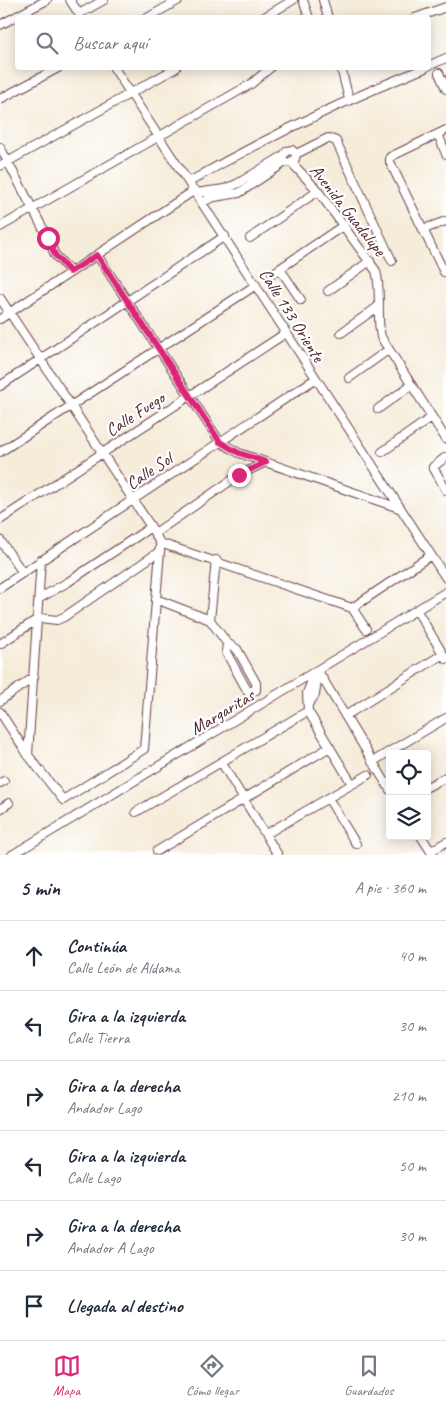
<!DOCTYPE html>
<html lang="es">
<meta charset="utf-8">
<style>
:root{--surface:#fff;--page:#f6f6f7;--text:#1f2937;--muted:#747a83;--line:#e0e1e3;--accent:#db2777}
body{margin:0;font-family:Caveat,sans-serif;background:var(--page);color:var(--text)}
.controls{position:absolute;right:15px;bottom:15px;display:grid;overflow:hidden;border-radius:5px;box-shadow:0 2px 12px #0003}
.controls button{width:45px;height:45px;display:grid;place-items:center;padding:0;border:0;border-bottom:1px solid var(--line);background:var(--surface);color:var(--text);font:25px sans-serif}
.stop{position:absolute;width:15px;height:15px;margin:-11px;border:4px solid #db2777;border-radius:50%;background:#fff}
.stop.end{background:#db2777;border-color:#fff;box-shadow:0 1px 5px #0008}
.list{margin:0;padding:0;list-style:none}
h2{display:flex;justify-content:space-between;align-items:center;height:65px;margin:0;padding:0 20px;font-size:21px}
h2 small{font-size:16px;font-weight:400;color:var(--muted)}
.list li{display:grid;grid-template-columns:32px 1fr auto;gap:15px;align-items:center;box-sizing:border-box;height:70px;padding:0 20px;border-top:1px solid var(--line)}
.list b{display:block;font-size:19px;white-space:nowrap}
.list p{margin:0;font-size:16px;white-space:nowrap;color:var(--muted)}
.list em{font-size:16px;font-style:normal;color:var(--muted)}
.icon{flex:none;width:28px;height:28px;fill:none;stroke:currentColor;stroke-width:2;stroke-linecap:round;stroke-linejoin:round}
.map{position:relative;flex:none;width:446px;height:855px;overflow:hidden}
.search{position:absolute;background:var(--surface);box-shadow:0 2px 12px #0003;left:15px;right:15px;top:15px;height:55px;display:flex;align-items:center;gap:12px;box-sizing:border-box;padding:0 18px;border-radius:5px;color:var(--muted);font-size:19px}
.sheet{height:485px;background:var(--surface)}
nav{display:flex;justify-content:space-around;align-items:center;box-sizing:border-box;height:70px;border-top:1px solid var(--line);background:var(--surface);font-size:14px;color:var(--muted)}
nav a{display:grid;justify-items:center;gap:2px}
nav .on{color:var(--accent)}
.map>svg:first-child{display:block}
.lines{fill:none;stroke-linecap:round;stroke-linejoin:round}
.minor-casing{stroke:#643e45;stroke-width:10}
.minor{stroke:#fff;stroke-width:8}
.route{stroke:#db2777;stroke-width:6}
.labels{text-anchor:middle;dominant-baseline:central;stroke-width:4.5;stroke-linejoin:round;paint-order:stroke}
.street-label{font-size:18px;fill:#4a1f2b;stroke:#fff}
</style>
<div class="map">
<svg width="446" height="855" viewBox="0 0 446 855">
<rect width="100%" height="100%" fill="#fff"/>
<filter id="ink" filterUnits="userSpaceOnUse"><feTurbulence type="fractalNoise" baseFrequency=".02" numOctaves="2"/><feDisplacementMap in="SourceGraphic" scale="10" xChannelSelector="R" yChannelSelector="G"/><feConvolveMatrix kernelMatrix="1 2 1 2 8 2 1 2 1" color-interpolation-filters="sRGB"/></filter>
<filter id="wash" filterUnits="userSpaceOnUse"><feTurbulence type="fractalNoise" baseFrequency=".0096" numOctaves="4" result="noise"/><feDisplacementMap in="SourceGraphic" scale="20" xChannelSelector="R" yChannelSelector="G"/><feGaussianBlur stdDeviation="1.12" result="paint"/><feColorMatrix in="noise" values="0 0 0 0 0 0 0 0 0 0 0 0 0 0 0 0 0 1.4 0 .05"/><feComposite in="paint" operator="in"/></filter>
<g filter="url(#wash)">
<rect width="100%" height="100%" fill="#f5ecda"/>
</g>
<g filter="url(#ink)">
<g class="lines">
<defs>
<path id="minor" d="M70,0L81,17
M303,0L309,18
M323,0L328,18
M79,14L104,0
M147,18L179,0
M263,18L293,0
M415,18L446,7
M0,25L47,0
M428,66L446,58
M114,68L446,578
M341,68L349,99
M439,73L446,89
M0,99L58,68
M438,134L446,154
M0,147L48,238L55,255L71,272
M291,162L318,191L376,271C382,293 376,315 381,337L446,439
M291,162L295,159L296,154L328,138L336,141L392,261
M0,166L176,68
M189,182C265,138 343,101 425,68
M196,193L224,189L237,184L283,156L287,151L292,150L296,154
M202,202L214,197L239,193L284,163L291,162
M0,227L251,84L270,68
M424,229L446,221
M250,238L318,191
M97,255L220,442L239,453L399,508
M280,269L301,300
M444,272L390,162V157L446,130
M272,274L344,225
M328,291L370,261
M0,298L151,527L160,543V551L144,749L63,800L28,755L0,712
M0,319L195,190
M341,333L379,306
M349,378L388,350
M0,386L225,236
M378,409L411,385
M0,452L256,285
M382,452L432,417
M446,457L433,467L446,490
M0,520L286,333
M155,533L239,475L266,462
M0,540L23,573
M160,543L352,608
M0,588L315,379
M40,598L68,582L151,527
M156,599L210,620
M352,608L431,555
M352,608L366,629
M417,611L446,659
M210,620L227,643L237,649L256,683V690L248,692L226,652L227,643
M210,620L216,560
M0,644L39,618L57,620L64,617L160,551
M318,671L390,790
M315,673L307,693L308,711L352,784
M0,701L34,677
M309,703L315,695L318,673
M345,716L443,654
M28,755L41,560
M221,762L278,855
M372,762L446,718
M0,783L4,781
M427,787L446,777
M328,798L356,844
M0,809L9,803
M136,812L308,711
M266,834L368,775
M421,836L433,855
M157,851L330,747
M431,851L446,842
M12,855L446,592"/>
</defs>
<use href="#minor" class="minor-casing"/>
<use href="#minor" class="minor"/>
</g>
</g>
<g class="lines" filter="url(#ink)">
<path class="route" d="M48,238L55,255L70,272L97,255L220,442L239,453L266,462L239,475"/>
</g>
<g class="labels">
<g class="street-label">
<text transform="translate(348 210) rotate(52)">Avenida Guadalupe</text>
<text transform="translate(292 315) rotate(58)">Calle 133 Oriente</text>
<text transform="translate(135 414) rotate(-33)">Calle Fuego</text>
<text transform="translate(149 471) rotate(-34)">Calle Sol</text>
<text transform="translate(222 712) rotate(-31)">Margaritas</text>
</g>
</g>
</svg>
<div class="controls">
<button><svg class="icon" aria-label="locate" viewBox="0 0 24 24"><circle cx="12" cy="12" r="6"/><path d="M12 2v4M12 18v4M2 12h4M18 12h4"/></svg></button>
<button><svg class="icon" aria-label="layers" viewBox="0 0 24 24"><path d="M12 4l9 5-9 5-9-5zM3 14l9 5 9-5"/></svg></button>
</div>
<div class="stop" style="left:48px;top:238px"></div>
<div class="stop end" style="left:239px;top:475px"></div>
<div class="search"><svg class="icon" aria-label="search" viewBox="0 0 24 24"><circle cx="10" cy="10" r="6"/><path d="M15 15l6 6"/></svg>Buscar aquí</div>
</div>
<section class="sheet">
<h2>5 min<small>A pie · 360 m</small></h2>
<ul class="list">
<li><svg class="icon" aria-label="ahead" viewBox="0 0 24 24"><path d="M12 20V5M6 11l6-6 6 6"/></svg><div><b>Continúa</b><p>Calle León de Aldama</p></div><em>40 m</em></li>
<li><svg class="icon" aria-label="left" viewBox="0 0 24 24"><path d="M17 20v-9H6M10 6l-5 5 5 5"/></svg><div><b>Gira a la izquierda</b><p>Calle Tierra</p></div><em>30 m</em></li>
<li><svg class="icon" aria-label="right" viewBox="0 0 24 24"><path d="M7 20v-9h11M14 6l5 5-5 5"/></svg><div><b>Gira a la derecha</b><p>Andador Lago</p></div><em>210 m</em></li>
<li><svg class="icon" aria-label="left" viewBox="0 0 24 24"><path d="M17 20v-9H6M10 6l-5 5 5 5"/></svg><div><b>Gira a la izquierda</b><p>Calle Lago</p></div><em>50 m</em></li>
<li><svg class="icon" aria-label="right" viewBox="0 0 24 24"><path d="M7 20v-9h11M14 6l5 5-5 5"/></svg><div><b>Gira a la derecha</b><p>Andador A Lago</p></div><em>30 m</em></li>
<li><svg class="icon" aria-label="arrive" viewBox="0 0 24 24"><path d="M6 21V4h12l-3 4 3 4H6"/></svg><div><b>Llegada al destino</b></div></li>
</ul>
</section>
<nav>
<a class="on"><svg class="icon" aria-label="map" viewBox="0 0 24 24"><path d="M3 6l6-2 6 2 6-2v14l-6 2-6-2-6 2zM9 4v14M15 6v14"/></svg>Mapa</a>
<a><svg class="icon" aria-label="directions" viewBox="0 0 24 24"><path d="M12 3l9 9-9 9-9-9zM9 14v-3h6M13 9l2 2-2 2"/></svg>Cómo llegar</a>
<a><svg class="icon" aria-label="saved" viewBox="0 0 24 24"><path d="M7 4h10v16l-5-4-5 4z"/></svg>Guardados</a>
</nav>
